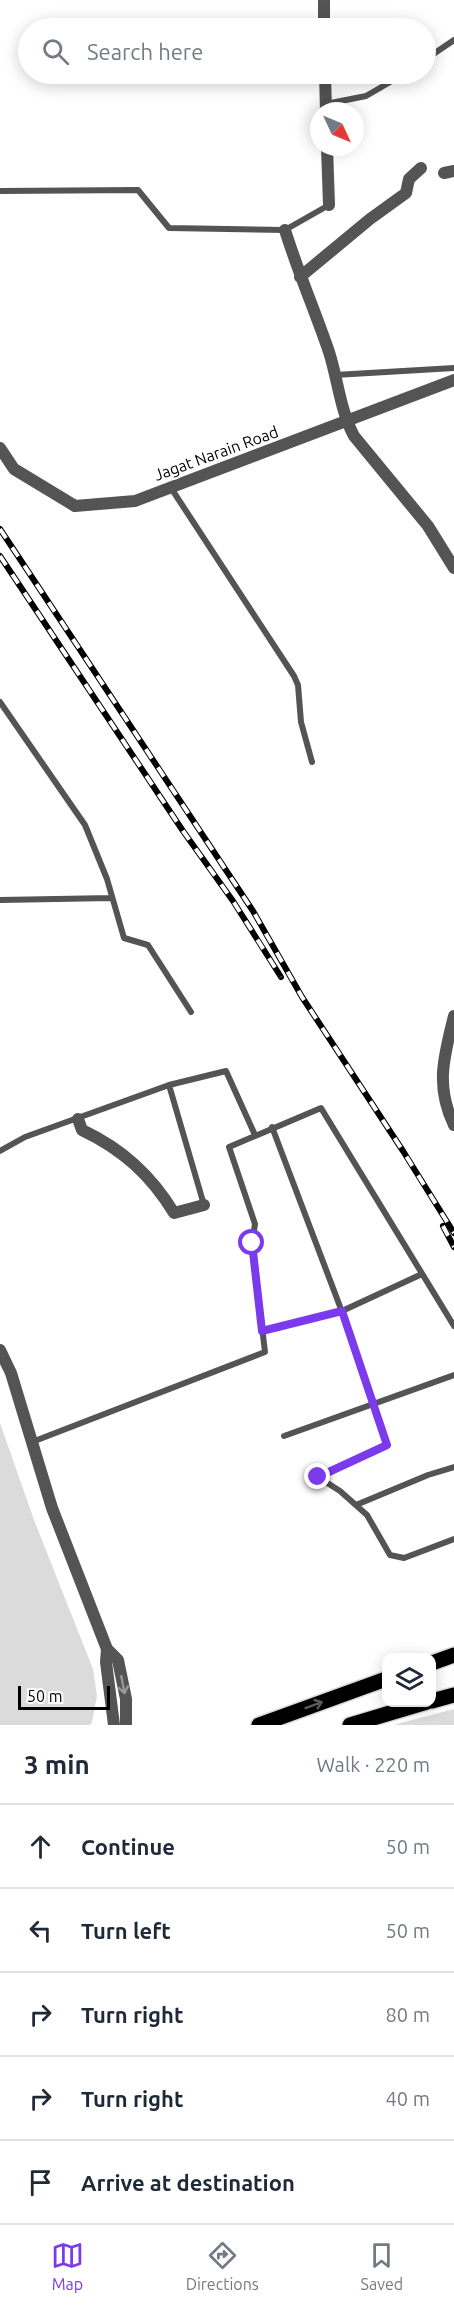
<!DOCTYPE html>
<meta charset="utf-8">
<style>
:root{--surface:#fff;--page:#f2f2f3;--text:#1f2937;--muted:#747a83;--line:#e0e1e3;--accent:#7c3aed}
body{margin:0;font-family:Ubuntu,sans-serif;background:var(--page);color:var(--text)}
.controls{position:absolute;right:18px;bottom:18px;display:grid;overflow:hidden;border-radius:12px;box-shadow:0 3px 15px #0003}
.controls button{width:54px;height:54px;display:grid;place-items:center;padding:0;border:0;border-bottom:2px solid var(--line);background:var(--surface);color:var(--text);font:30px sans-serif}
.compass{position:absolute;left:310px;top:102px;width:54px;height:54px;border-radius:50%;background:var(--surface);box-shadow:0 3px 15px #0003;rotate:134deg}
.scale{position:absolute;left:18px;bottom:15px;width:92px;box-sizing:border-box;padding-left:6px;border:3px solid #000;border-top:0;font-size:16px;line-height:21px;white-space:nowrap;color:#000;-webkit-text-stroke:4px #fff;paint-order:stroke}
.stop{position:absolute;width:18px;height:18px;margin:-14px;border:4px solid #7c3aed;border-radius:50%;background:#fff}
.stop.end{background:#7c3aed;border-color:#fff;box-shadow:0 2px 6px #0008}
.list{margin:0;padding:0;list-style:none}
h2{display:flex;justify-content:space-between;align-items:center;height:78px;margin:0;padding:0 24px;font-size:26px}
h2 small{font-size:20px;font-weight:400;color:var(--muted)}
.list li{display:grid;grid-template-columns:39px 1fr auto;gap:18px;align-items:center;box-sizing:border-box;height:84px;padding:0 24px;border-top:2px solid var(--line)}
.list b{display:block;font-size:22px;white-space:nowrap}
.list em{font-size:20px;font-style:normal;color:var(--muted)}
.icon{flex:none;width:33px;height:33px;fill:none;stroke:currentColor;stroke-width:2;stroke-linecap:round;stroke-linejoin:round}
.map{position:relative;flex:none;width:454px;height:1725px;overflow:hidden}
.search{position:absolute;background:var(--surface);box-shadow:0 3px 15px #0003;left:18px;right:18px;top:18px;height:66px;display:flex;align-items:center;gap:15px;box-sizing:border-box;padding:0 21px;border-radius:33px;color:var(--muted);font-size:22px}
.sheet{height:498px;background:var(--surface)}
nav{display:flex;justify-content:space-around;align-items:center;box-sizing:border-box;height:84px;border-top:2px solid var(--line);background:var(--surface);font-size:16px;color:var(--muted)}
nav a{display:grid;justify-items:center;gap:3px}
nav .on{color:var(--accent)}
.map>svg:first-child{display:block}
.green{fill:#dbdbdb}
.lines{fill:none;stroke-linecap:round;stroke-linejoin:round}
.primary-casing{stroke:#dbdbdb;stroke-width:18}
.service{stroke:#545454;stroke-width:6}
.minor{stroke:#545454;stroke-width:12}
.tertiary{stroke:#545454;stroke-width:12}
.primary{stroke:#000;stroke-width:15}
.rail-casing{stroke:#000;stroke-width:6}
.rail{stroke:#fff;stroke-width:4;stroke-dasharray:11;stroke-linecap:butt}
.oneway{stroke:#989898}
.oneway2{stroke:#595959}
.route{stroke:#7c3aed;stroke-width:8}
.labels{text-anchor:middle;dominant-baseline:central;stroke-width:4.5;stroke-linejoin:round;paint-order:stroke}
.street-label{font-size:16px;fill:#000;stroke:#fff}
</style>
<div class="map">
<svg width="454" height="1725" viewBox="0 0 454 1725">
<rect width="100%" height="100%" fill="#fff"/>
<path class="green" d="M0,1423L34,1520L93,1669L97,1696L92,1722L90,1725H0Z
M454,1709V1725H393Z"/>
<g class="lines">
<defs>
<path id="primary" d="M432,1663L454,1655
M432,1701L454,1695
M259,1725L386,1679
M350,1725L427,1702"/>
</defs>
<use href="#primary" class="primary-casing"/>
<path class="service" d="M426,59L454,40
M326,104L366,96L404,74
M0,191L138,190L169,228L285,230L329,205
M335,375L454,368
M171,488L294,676L298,685L301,722L312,762
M0,702L85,825L107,879L124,938L148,945L191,1012
M0,900L112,898
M272,1127L347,1325L387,1445L318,1477
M0,1151L25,1137L169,1085
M204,1205L169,1085L226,1071L255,1135
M262,1331L342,1311L422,1274
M284,1436L454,1375
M32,1442L265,1352L252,1243L255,1224L229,1147L321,1108L454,1326
M318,1477L340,1491L367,1515L390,1555L404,1558L454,1539
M356,1505L428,1475L454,1467"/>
<path class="minor" d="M324,0V28
M325,74L326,111
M327,147L329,205
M444,173L454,171
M285,230C298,272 315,311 329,352C338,380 340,410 354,436L428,526L454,568
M300,277L370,219L406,193L409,179L421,168
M454,1016C444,1056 435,1086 454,1125
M78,1119L82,1130C122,1149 151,1175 174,1213L204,1205"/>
<path class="tertiary" d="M0,448L14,469L75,506L135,501L454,380
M0,1350L11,1373L52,1508L107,1649L118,1660L126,1699V1725
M107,1649L106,1662L114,1725"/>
<use href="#primary" class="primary"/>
<defs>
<path id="rail" d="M0,529L253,911L302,997L403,1151L454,1233
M0,556L183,831L233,901L281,977
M443,1226L454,1247"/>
</defs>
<use href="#rail" class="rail-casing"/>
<use href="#rail" class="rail"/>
</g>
<defs><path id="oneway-shaft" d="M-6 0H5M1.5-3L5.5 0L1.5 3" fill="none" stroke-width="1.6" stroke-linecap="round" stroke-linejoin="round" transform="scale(1.5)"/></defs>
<use class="oneway" href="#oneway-shaft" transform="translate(123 1685) rotate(79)"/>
<use class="oneway2" href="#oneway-shaft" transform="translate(314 1705) rotate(-20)"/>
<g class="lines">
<path class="route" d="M252,1243L262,1331L342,1311L387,1445L318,1477"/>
</g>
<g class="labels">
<g class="street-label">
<text transform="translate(216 453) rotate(-20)">Jagat Narain Road</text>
</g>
</g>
</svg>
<div class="controls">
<button><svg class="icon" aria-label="layers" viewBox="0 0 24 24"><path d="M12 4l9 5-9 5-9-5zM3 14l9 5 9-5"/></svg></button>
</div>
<svg class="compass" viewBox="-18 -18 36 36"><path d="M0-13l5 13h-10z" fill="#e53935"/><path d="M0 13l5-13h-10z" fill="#747a83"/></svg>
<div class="scale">50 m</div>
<div class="stop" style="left:252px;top:1243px"></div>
<div class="stop end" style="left:318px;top:1477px"></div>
<div class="search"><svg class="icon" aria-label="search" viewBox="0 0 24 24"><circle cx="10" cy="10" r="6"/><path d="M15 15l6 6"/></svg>Search here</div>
</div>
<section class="sheet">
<h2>3 min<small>Walk · 220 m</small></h2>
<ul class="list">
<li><svg class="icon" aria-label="ahead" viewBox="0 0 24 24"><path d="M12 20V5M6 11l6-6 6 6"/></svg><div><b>Continue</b></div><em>50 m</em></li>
<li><svg class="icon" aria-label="left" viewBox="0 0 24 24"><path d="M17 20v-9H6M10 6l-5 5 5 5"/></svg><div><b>Turn left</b></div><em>50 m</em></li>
<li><svg class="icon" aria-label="right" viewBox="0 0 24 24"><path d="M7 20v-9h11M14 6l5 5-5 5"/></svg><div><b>Turn right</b></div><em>80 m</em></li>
<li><svg class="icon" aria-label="right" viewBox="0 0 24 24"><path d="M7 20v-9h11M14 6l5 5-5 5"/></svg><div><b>Turn right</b></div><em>40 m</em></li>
<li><svg class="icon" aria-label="arrive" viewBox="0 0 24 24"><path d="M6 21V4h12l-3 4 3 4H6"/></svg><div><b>Arrive at destination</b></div></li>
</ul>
</section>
<nav>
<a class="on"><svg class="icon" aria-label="map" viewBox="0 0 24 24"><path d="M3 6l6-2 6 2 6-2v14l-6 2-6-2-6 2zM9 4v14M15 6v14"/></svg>Map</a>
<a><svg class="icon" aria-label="directions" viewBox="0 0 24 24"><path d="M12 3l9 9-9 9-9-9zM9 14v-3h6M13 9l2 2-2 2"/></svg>Directions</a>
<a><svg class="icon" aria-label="saved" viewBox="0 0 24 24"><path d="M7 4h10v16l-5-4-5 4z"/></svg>Saved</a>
</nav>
